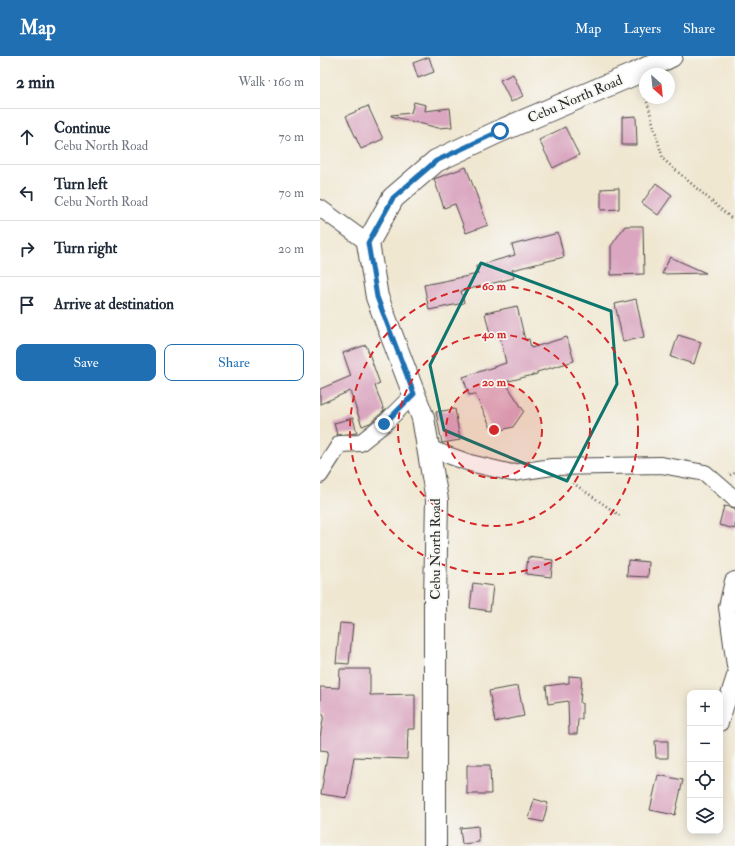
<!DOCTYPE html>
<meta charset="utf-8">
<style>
:root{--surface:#fff;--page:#f6f6f7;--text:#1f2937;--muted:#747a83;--line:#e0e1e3;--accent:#1f6fb2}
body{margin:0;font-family:"IM FELL Double Pica",serif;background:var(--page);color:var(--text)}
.controls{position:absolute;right:12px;bottom:12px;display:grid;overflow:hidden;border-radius:8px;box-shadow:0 2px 10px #0003}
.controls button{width:36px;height:36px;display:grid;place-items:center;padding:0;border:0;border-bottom:1px solid var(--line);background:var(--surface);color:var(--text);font:20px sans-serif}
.compass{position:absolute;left:319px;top:12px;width:36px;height:36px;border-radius:50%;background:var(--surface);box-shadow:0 2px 10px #0003;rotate:153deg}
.stop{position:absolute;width:12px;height:12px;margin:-9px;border:3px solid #1f6fb2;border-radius:50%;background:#fff}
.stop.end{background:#1f6fb2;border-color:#fff;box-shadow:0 1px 4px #0008}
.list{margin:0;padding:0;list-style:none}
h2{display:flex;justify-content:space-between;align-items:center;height:52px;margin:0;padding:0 16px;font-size:17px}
h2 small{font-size:13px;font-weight:400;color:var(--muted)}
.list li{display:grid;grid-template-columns:26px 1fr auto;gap:12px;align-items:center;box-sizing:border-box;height:56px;padding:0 16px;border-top:1px solid var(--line)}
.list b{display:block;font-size:15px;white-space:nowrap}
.list p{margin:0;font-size:13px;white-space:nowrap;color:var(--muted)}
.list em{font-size:13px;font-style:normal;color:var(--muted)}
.actions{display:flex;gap:8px;padding:12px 16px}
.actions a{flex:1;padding:9px 0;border:1px solid var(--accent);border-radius:8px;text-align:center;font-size:14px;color:var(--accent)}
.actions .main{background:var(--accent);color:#fff}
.icon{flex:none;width:22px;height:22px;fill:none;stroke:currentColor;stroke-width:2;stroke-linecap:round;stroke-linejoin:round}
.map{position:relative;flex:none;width:415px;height:790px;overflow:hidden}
header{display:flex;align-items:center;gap:24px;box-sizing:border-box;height:56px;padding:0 20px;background:var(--accent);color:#fff}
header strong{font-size:19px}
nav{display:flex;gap:22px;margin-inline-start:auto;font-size:14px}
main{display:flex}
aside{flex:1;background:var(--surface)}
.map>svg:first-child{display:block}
.building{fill:#daa6c0}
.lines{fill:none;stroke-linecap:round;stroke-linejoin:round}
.minor-casing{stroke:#494744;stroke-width:18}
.secondary-casing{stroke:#494744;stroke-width:24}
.path{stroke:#494744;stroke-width:2.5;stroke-dasharray:1 3;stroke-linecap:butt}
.minor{stroke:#fff;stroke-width:16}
.secondary{stroke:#fff;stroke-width:22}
.route{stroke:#1f6fb2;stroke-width:5}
.marked{fill:none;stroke:#0f766e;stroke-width:3;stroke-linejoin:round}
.ring{fill:none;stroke:#d62828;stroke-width:2;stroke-dasharray:7 5}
.labels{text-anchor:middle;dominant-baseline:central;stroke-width:3.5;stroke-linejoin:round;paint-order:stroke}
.street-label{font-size:14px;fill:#2b2b2b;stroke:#f6f6f2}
.centre{fill:#d62828;stroke:#f6f6f2;stroke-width:2}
.ring-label{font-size:12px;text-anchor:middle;font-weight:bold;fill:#d62828;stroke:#f6f6f2;stroke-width:3.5;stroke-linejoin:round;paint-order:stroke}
</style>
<header>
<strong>Map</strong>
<nav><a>Map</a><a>Layers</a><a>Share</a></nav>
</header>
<main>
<aside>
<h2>2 min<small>Walk · 160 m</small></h2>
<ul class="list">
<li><svg class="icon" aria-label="ahead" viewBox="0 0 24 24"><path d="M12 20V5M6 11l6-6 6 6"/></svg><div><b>Continue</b><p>Cebu North Road</p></div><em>70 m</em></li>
<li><svg class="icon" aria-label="left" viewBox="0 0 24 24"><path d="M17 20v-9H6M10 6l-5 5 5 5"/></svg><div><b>Turn left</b><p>Cebu North Road</p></div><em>70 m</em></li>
<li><svg class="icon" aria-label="right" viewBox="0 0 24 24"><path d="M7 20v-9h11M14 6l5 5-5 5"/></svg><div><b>Turn right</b></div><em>20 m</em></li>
<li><svg class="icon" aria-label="arrive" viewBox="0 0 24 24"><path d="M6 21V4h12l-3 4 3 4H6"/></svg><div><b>Arrive at destination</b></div></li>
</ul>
<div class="actions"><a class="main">Save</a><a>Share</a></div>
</aside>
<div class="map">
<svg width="415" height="790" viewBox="0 0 415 790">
<rect width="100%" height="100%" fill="#f6f6f2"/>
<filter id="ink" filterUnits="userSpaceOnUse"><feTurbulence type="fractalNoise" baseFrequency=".025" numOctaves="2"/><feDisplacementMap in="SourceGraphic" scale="8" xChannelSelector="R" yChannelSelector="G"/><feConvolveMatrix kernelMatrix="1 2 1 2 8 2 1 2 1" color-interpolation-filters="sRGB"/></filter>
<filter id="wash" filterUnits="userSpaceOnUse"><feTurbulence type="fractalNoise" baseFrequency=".012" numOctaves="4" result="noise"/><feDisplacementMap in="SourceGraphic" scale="16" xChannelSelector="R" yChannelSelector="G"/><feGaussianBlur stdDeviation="0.9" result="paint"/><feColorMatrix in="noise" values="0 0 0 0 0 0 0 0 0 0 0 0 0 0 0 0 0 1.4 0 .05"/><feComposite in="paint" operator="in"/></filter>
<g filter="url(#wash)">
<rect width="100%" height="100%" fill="#f0e7d1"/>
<g id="blocks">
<path class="building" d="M109,1L114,16L98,22L93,7Z
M193,18L203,40L191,46L180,24Z
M94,46L106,49L105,55L130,52L132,71L118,72L71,60V59L91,57Z
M48,50L63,83L41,93L26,60Z
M316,60L317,89H302V61Z
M245,71L259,99L233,112L219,84Z
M146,111L168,169L146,177L135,148L124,152L114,123Z
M336,127L352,139L338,159L322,147Z
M299,132V153L281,154V133Z
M305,170H323L324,218L291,219V190Z
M238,177L244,201L192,214L194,222L141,235L144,247L109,254L104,229L158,218L156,210L195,199L192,189Z
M350,201L386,217L342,218Z
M316,243L324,281L303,286L295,248Z
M197,250L205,284L209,283L211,292L247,281L254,305L217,316V318L185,326L204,355L193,371L173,376L155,338L149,339L143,321L186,307L180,280L171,282L165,257Z
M358,279L381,286L374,308L351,301Z
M46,289L60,328L55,330L64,355L50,367L42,370L30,335L0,348V333L31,320L23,297Z
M135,353L140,384L122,387L116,356Z
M33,362L37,377L17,379L14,367Z
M404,450L415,452V473L399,469Z
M208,501L233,504L231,521L206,518Z
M308,504L329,506L328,521L307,520Z
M153,527L173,530L170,555L150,552Z
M20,567L33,568L29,608L16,607Z
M20,613H50V639L95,638V673H88L87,703L34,701L27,742L1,738L8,695L0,694V681L4,658H0V631L19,632Z
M249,620L262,621L260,647H262V663H258L257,678H249L248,645L228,648L226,630L249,627Z
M198,630L204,660L175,666L169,635Z
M335,685H348V702H336Z
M147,709H170L171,738H147Z
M338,719L363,724L355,759L330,754Z
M214,743L228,747L223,766L209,763Z
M158,770L159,786L142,788L140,772Z"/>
</g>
</g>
<g filter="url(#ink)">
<use href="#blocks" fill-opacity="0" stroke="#494744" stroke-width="1"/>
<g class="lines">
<defs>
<path id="minor" d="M0,152L48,187
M108,392L150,407L192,417L232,411L341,409L385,417L415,443
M0,419L20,388L40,387L64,368L94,338
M415,524L413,525L407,551L415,610
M400,667L415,620"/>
<path id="secondary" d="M115,790V543L117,444L103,362L57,241L48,187L73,142L116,105L180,75L319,16L351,0"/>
</defs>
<use href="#minor" class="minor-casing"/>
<use href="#secondary" class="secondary-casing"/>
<path class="path" d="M326,42L343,103L411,162
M410,419L415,417
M253,427L302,461"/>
<use href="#minor" class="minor"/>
<use href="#secondary" class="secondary"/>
</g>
</g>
<g class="lines" filter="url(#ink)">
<path class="route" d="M64,368L94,338L57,241L48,187L73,142L116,105L180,75"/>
</g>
<path class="marked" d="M161,207L291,255L297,328L247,425L124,374L110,309Z"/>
<circle cx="174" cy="374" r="48" fill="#d62828" fill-opacity=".12"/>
<g class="ring">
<circle cx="174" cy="374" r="48"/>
<circle cx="174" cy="374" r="96"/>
<circle cx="174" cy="374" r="144"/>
</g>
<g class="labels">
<g class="street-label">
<text transform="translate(255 43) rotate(-23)">Cebu North Road</text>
<text transform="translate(115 493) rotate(-90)">Cebu North Road</text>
</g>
</g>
<circle cx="174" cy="374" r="6" class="centre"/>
<g class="ring-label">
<text x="174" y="234">60 m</text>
<text x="174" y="282">40 m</text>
<text x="174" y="330">20 m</text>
</g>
</svg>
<div class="controls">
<button>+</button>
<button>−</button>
<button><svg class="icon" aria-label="locate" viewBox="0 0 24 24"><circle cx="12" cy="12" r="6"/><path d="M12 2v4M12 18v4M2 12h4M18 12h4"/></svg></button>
<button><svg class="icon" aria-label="layers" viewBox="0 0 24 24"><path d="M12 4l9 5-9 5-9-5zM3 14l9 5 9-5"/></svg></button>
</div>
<svg class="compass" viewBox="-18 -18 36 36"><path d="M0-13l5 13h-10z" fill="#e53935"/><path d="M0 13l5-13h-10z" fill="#747a83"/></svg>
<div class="stop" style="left:180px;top:75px"></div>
<div class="stop end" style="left:64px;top:368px"></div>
</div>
</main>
